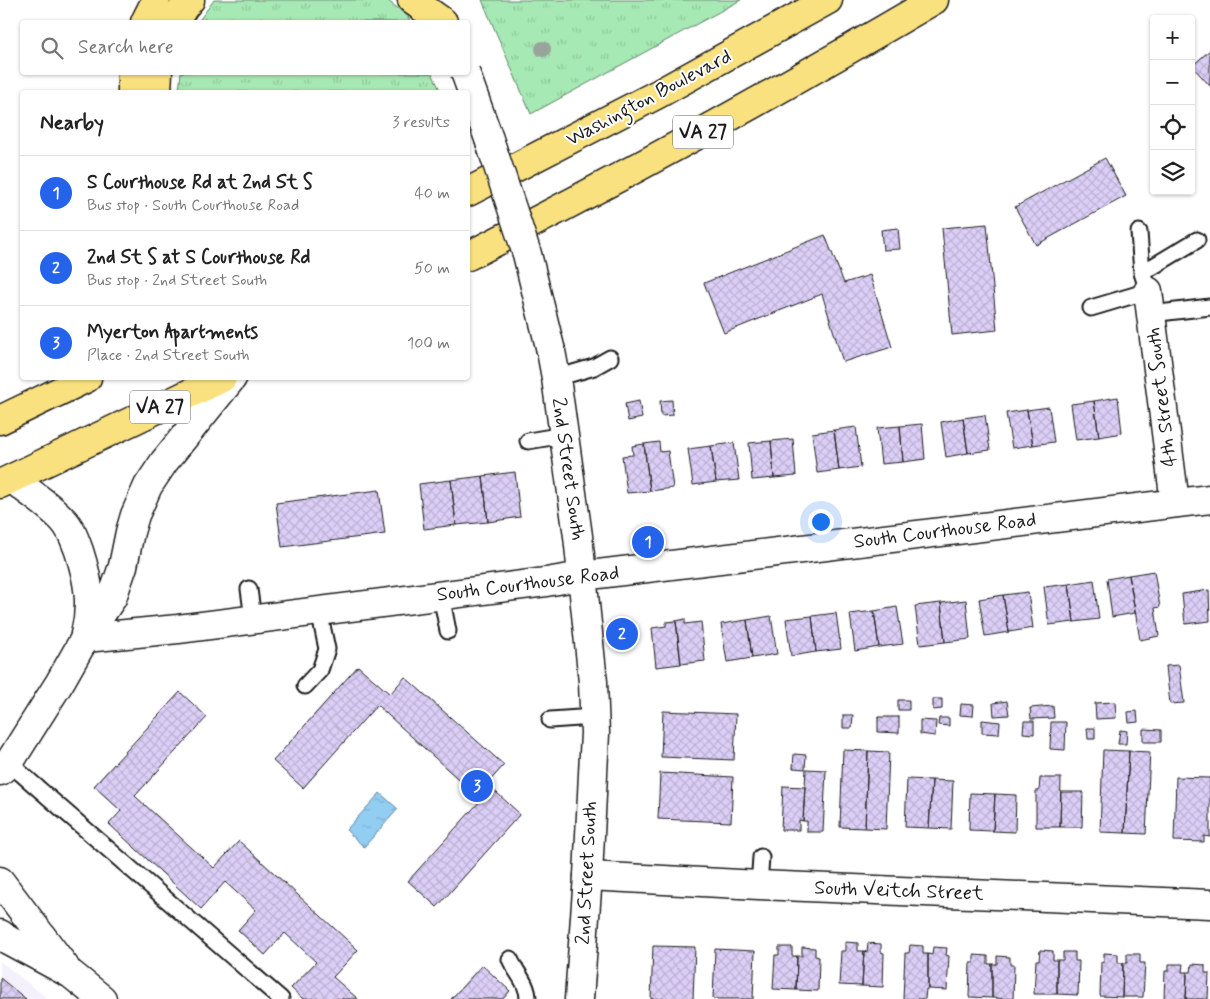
<!DOCTYPE html>
<meta charset="utf-8">
<style>
:root{--surface:#fff;--page:#f2f2f2;--text:#222;--muted:#767676;--line:#e0e0e0;--accent:#2563eb}
body{margin:0;font-family:Mynerve,sans-serif;background:var(--page);color:var(--text)}
.controls{position:absolute;right:15px;top:15px;display:grid;overflow:hidden;border-radius:5px;box-shadow:0 1px 4px #0004}
.controls button{width:45px;height:45px;display:grid;place-items:center;padding:0;border:0;border-bottom:1px solid var(--line);background:var(--surface);color:var(--text);font:25px sans-serif}
.you{position:absolute;left:820px;top:521px;width:18px;height:18px;margin:-12px;border:4px solid #fff;border-radius:50%;background:#1a73e8;box-shadow:0 0 0 8px #1a73e833}
.badge{display:grid;place-items:center;width:32px;height:32px;border-radius:50%;background:var(--accent);color:#fff;font-size:16px;font-weight:700}
.pin{position:absolute;translate:-50% -50%;border:2px solid #fff;box-shadow:0 1px 5px #0006}
.list{margin:0;padding:0;list-style:none}
h2{display:flex;justify-content:space-between;align-items:center;height:65px;margin:0;padding:0 20px;font-size:21px}
h2 small{font-size:16px;font-weight:400;color:var(--muted)}
.list li{display:grid;grid-template-columns:32px 1fr auto;gap:15px;align-items:center;box-sizing:border-box;height:75px;padding:0 20px;border-top:1px solid var(--line)}
.list b{display:block;font-size:19px;white-space:nowrap}
.list p{margin:0;font-size:16px;white-space:nowrap;color:var(--muted)}
.list em{font-size:16px;font-style:normal;color:var(--muted)}
.icon{flex:none;width:28px;height:28px;fill:none;stroke:currentColor;stroke-width:2;stroke-linecap:round;stroke-linejoin:round}
.map{position:relative;flex:none;width:1210px;height:999px;overflow:hidden}
.search{position:absolute;background:var(--surface);box-shadow:0 1px 4px #0004;left:20px;top:20px;width:450px;height:55px;display:flex;align-items:center;gap:12px;box-sizing:border-box;padding:0 18px;border-radius:5px;color:var(--muted);font-size:19px}
.panel{position:absolute;background:var(--surface);box-shadow:0 1px 4px #0004;left:20px;top:90px;width:450px;height:290px;border-radius:5px}
.map>svg:first-child{display:block}
.built{fill:#f4f1fd}
.grass{fill:url(#grass-tufts);stroke:#618268}
.water{fill:url(#water-ripples);stroke:#63869c}
.building{fill:url(#building-cross-hatch);stroke:#1c1c1c}
.lines{fill:none;stroke-linecap:round;stroke-linejoin:round}
.service-casing{stroke:#1c1c1c;stroke-width:19}
.minor-casing{stroke:#1c1c1c;stroke-width:31}
.tertiary-casing{stroke:#1c1c1c;stroke-width:31}
.trunk-casing{stroke:#1c1c1c;stroke-width:31}
.motorway-casing{stroke:#1c1c1c;stroke-width:31}
.service{stroke:#fff;stroke-width:15}
.minor{stroke:#fff;stroke-width:28}
.tertiary{stroke:#fff;stroke-width:28}
.trunk{stroke:#fae180;stroke-width:28}
.motorway{stroke:#fae180;stroke-width:28}
.tertiary-bridge-casing{stroke:#1c1c1c;stroke-width:31;stroke-linecap:butt}
.tertiary-bridge{stroke:#fff;stroke-width:28}
.tree{fill:#99a49b}
.labels{text-anchor:middle;dominant-baseline:central;stroke-width:4;stroke-linejoin:round;paint-order:stroke}
.shield{fill:#fff;stroke:#606060;stroke-width:1}
.shield-label{font-size:19px;font-weight:bold;fill:#1c1c1c}
.street-label{font-size:20px;fill:#1c1c1c;stroke:#fff}
</style>
<div class="map">
<svg width="1210" height="999" viewBox="0 0 1210 999">
<defs>
<pattern id="grass-tufts" width="24" height="20" patternUnits="userSpaceOnUse" patternTransform="scale(1.25)"><rect width="24" height="20" fill="#a6e9b4"/><path d="M3 7l-1-3M5 7V3M7 7l1-3M15 17l-1-3M17 17v-4M19 17l1-3" fill="none" stroke="#8ec79a"/></pattern>
<pattern id="water-ripples" width="26" height="14" patternUnits="userSpaceOnUse" patternTransform="scale(1.25)"><rect width="26" height="14" fill="#92cdf2"/><path d="M2 4q2-2 4 0t4 0M15 11q2-2 4 0t4 0" fill="none" stroke="#7dafcf"/></pattern>
<pattern id="building-cross-hatch" width="8" height="8" patternUnits="userSpaceOnUse" patternTransform="scale(1.25)"><rect width="8" height="8" fill="#dccff7"/><path d="M0 0l8 8M0 8l8-8" fill="none" stroke="#bcb1d3"/></pattern>
</defs>
<rect width="100%" height="100%" fill="#fff"/>
<filter id="ink" filterUnits="userSpaceOnUse"><feTurbulence type="fractalNoise" baseFrequency=".02" numOctaves="2"/><feDisplacementMap in="SourceGraphic" scale="10" xChannelSelector="R" yChannelSelector="G"/><feConvolveMatrix kernelMatrix="1 2 1 2 8 2 1 2 1" color-interpolation-filters="sRGB"/></filter>
<g filter="url(#ink)">
<path class="built" d="M0,961L48,999H0Z"/>
<path class="grass" d="M214,0H387L408,16L410,22H198Z
M482,0H741L531,114Z
M181,72L432,73L441,92H179Z"/>
<path class="water" d="M380,793L398,809L364,847L346,830Z"/>
<path class="building" d="M1210,50V86L1192,66Z
M1105,158L1126,196L1036,245L1015,207Z
M987,224L997,330L952,335L942,228Z
M898,228L900,249L883,250L881,230Z
M825,235L844,283L870,275L892,347L843,362L822,294L724,333L704,283Z
M1118,397L1122,433L1099,437L1094,401Z
M672,400L673,415L661,416L660,401Z
M639,401L642,418L628,421L625,404Z
M1094,401L1099,437L1076,440L1071,404Z
M1049,407L1054,442L1033,445L1027,410Z
M1027,410L1033,445L1012,448L1006,413Z
M985,415L990,450L968,453L963,418Z
M963,418L968,453L946,457L941,422Z
M922,424L925,459L903,462L900,426Z
M900,426L903,462L881,464L877,428Z
M856,427L861,467L839,470L834,430Z
M834,430L839,470L817,473L812,433Z
M793,439L796,476L774,478L771,441Z
M771,441L774,478L752,480L749,443Z
M659,442L660,452L668,451L673,488L650,491L644,444Z
M734,443L739,480L716,482L711,446Z
M644,444L650,491L627,493L622,456L633,455L632,446Z
M711,446L716,482L693,485L688,449Z
M515,472L520,517L488,522L483,476Z
M483,476L488,522L456,525L451,480Z
M451,480L456,525L424,529L419,484Z
M379,490L385,534L282,547L276,503Z
M1154,571L1160,607L1155,608L1159,636L1140,640L1129,575Z
M1129,575L1135,613L1112,617L1107,579Z
M1094,580L1099,619L1074,622L1069,584Z
M1069,584L1074,622L1049,625L1044,587Z
M1209,590L1210,621L1185,624L1182,594Z
M1028,592L1033,628L1009,632L1003,595Z
M1003,595L1009,632L985,636L979,599Z
M966,600L970,639L945,642L941,603Z
M941,603L945,642L920,645L915,606Z
M897,607L903,644L879,647L874,611Z
M874,611L879,647L855,651L850,614Z
M836,613L841,649L816,652L812,616Z
M771,616L777,654L752,658L747,620Z
M812,616L816,652L791,656L786,619Z
M685,619V624L701,622L705,661L681,664L676,621Z
M747,620L752,658L727,662L721,624Z
M676,621L681,664L656,667L652,628L666,626V622Z
M1179,665L1184,703L1170,704L1166,666Z
M358,666L390,694L405,677L504,765L487,784L520,814L437,907L408,881L481,800L377,705L303,788L273,761Z
M180,692L207,717L135,796L214,868L239,841L358,950L333,977L358,999H303L291,988L316,962L285,933L265,955L238,930L256,910L225,882L201,909L109,824L121,811L94,786Z
M933,699H942V709L933,710Z
M898,700H909V710H898Z
M1007,701L1009,715L994,716L993,703Z
M1115,702L1116,718L1096,719L1095,703Z
M961,704L974,705L973,716L960,715Z
M1053,706L1054,718L1031,719L1030,708Z
M663,711L736,714L734,760L661,757Z
M1137,711L1138,722L1129,723L1128,712Z
M843,715H853L852,728H843Z
M878,717H899V733L878,732Z
M939,718H949V726L938,725Z
M920,720L936,721L935,736L920,734Z
M982,720L1000,722L999,734L982,733Z
M1024,721H1034V734L1023,733Z
M1051,722H1066L1065,750L1050,749Z
M1087,728H1095V739H1088Z
M1143,729L1161,730V742H1143Z
M1120,730L1127,731L1126,744H1118Z
M843,750L868,751L865,828L840,827Z
M1103,750L1129,751L1125,833L1100,832Z
M868,751L889,752L886,829L865,828Z
M1129,751L1150,752L1146,834L1125,833Z
M794,754L806,755L805,769L793,768Z
M806,769L826,770L823,832H807V821H803Z
M660,773L733,777L731,822L658,819Z
M1176,777L1210,778V837L1204,836V842L1174,841Z
M1040,778H1061L1060,827H1036V791H1039Z
M907,779L932,780L929,828L905,827Z
M932,780L953,781L951,829L929,828Z
M783,786L805,787L803,821L799,820V830H781Z
M1061,792H1083L1082,827H1060Z
M970,793L995,794L993,831L969,830Z
M995,794L1016,795L1015,832L993,831Z
M845,942L858,943V951H864L862,986L839,985L841,951H845Z
M868,943L881,944V952L884,953L883,987L862,986L864,951L867,952Z
M910,945L923,946V954H928V989H926L925,999H903L905,953H909Z
M653,946L695,947L693,999H651Z
M779,947H792V956H797L796,990L773,989L775,955H779Z
M802,947L815,948V956L819,957L818,991L796,990L797,956H802Z
M933,947L947,948L946,955L949,956L947,990L928,989V954L932,955Z
M715,949L755,951L753,999H713Z
M1040,950L1053,951V960H1057V994H1034L1036,960H1039Z
M1063,952H1075V961H1079L1078,995L1057,994V960H1063Z
M1104,953L1118,954V963H1123L1122,997L1100,996L1101,962H1104Z
M1127,954H1140V963H1145L1143,997H1122L1123,963H1127Z
M974,955L988,956V964H992V998L969,997L970,963H974Z
M997,956L1010,957V965H1014L1013,999L992,998V964H997Z
M1169,964H1183L1182,972H1187L1186,999H1164L1165,971H1169Z
M1192,964L1205,965V973H1209L1208,999H1186L1187,972H1191Z
M482,965L510,991L503,999H451Z
M0,978L26,999H0Z"/>
<g class="lines">
<defs>
<path id="service" d="M1142,273L1197,240
M1091,308L1148,291L1142,273L1139,232
M1151,314L1210,307
M556,378L594,367L610,358
M528,441L564,435
M249,589L253,619
M441,595L448,631
M305,686L320,670L327,649L319,611
M550,720L594,717
M9,763L281,999
M759,885L761,857
M510,959C516,973 528,983 528,999"/>
<path id="minor" d="M1148,291L1175,503
M0,771L9,763L60,682L85,638
M588,876L759,885L1210,904
M0,881L65,967
M0,934L8,940L71,974L102,999"/>
<path id="tertiary" d="M551,351L556,378L578,536L593,682L595,733L588,876L579,999
M12,479C29,492 48,504 63,520C71,528 75,540 79,551C88,579 93,604 85,634
M85,638L178,629L546,582L582,576L1210,499
M85,638L112,598L123,566L130,532L135,515L148,486L164,462L232,378"/>
<path id="trunk" d="M145,22L156,0
M132,72V92
M0,420L87,378
M0,484L222,378"/>
<path id="motorway" d="M412,0L443,22
M174,22L184,7L190,0
M157,92L158,72
M468,192L658,94L828,0
M468,256C626,176 781,90 934,0"/>
</defs>
<use href="#service" class="service-casing"/>
<use href="#minor" class="minor-casing"/>
<use href="#tertiary" class="tertiary-casing"/>
<use href="#trunk" class="trunk-casing"/>
<use href="#motorway" class="motorway-casing"/>
<use href="#service" class="service"/>
<use href="#minor" class="minor"/>
<use href="#tertiary" class="tertiary"/>
<use href="#trunk" class="trunk"/>
<use href="#motorway" class="motorway"/>
<defs>
<path id="tertiary-bridge" d="M465,72L489,139L527,254L551,351"/>
</defs>
<use href="#tertiary-bridge" class="tertiary-bridge-casing"/>
<use href="#tertiary-bridge" class="tertiary-bridge"/>
</g>
<circle class="tree" cx="543" cy="49" r="8"/>
</g>
<g class="labels">
<g class="shield">
<rect x="673" y="115.5" width="60" height="33" rx="4"/>
<rect x="130" y="390.5" width="60" height="33" rx="4"/>
</g>
<g class="shield-label">
<text x="703" y="132">VA 27</text>
<text x="160" y="407">VA 27</text>
</g>
<g class="street-label">
<text transform="translate(649 98) rotate(-28)">Washington Boulevard</text>
<text transform="translate(1162 397) rotate(-97)">4th Street South</text>
<text transform="translate(568 469) rotate(82)">2nd Street South</text>
<text transform="translate(945 531) rotate(-7)">South Courthouse Road</text>
<text transform="translate(528 584) rotate(-7)">South Courthouse Road</text>
<text transform="translate(587 873) rotate(-87)">2nd Street South</text>
<text transform="translate(899 891) rotate(2)">South Veitch Street</text>
</g>
</g>
</svg>
<div class="controls">
<button>+</button>
<button>−</button>
<button><svg class="icon" aria-label="locate" viewBox="0 0 24 24"><circle cx="12" cy="12" r="6"/><path d="M12 2v4M12 18v4M2 12h4M18 12h4"/></svg></button>
<button><svg class="icon" aria-label="layers" viewBox="0 0 24 24"><path d="M12 4l9 5-9 5-9-5zM3 14l9 5 9-5"/></svg></button>
</div>
<div class="you"></div>
<div class="pin badge" style="left:648px;top:542px">1</div>
<div class="pin badge" style="left:622px;top:634px">2</div>
<div class="pin badge" style="left:477px;top:786px">3</div>
<div class="search"><svg class="icon" aria-label="search" viewBox="0 0 24 24"><circle cx="10" cy="10" r="6"/><path d="M15 15l6 6"/></svg>Search here</div>
<section class="panel">
<h2>Nearby<small>3 results</small></h2>
<ul class="list">
<li><span class="badge">1</span><div><b>S Courthouse Rd at 2nd St S</b><p>Bus stop · South Courthouse Road</p></div><em>40 m</em></li>
<li><span class="badge">2</span><div><b>2nd St S at S Courthouse Rd</b><p>Bus stop · 2nd Street South</p></div><em>50 m</em></li>
<li><span class="badge">3</span><div><b>Myerton Apartments</b><p>Place · 2nd Street South</p></div><em>100 m</em></li>
</ul>
</section>
</div>
